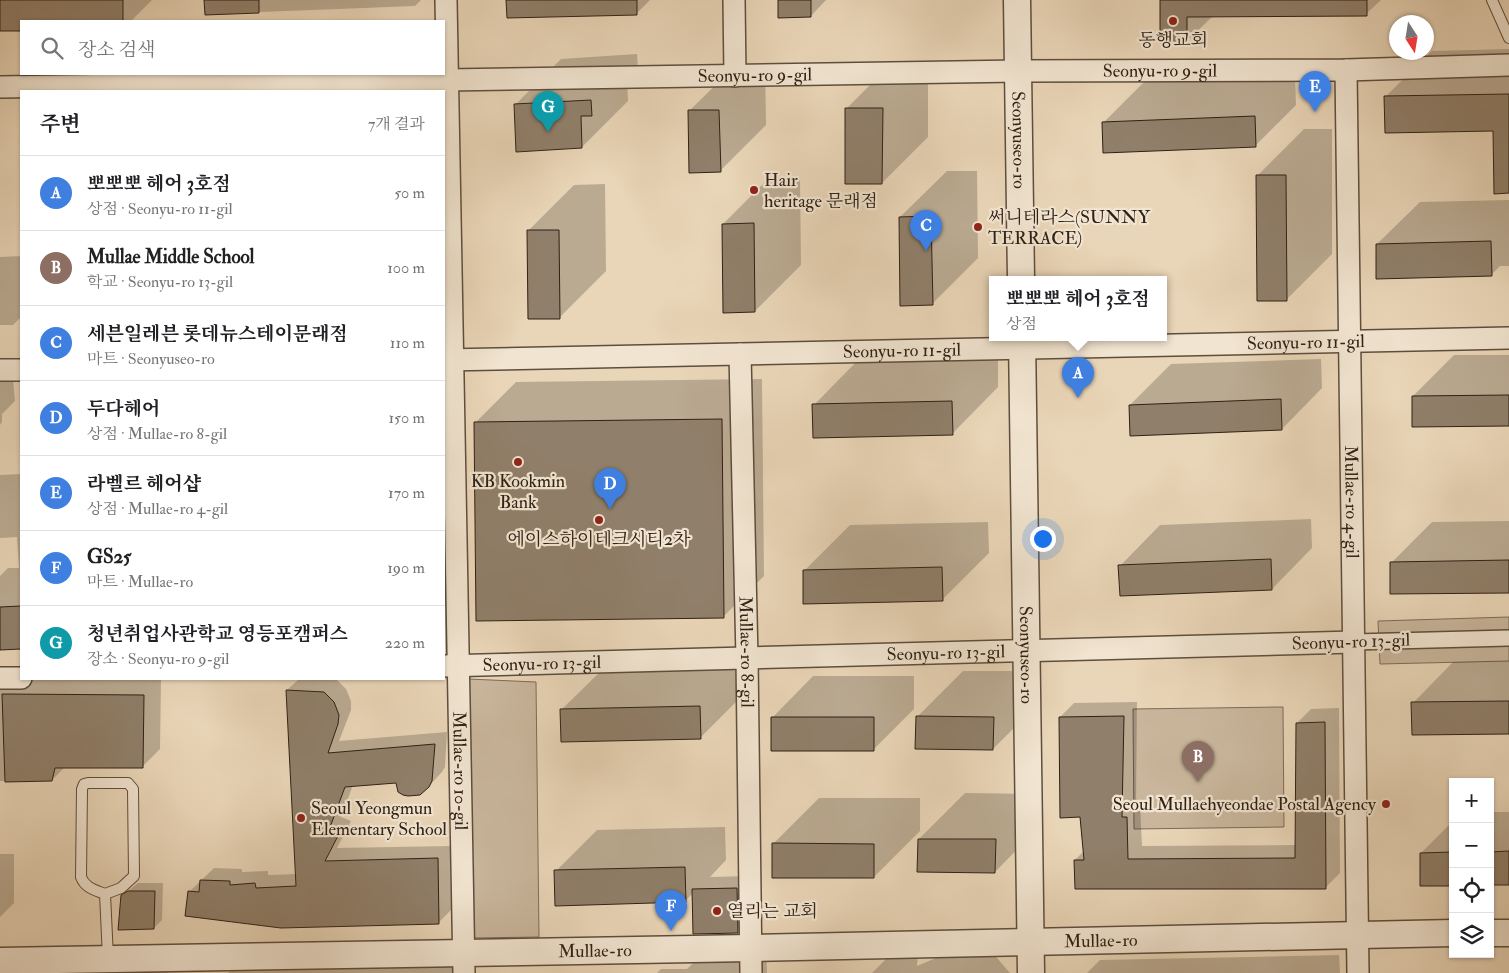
<!DOCTYPE html>
<html lang="ko">
<meta charset="utf-8">
<style>
:root{--surface:#fff;--page:#f2f2f2;--text:#202124;--muted:#757577;--line:#e0e0e0;--accent:#8f2418}
body{margin:0;font-family:"IM FELL Double Pica","Noto Serif KR",serif;background:var(--page);color:var(--text)}
.controls{position:absolute;right:15px;bottom:15px;display:grid;overflow:hidden;border-radius:0px;box-shadow:0 1px 4px #0004}
.controls button{width:45px;height:45px;display:grid;place-items:center;padding:0;border:0;border-bottom:1px solid var(--line);background:var(--surface);color:var(--text);font:25px sans-serif}
.compass{position:absolute;left:1389px;top:15px;width:45px;height:45px;border-radius:50%;background:var(--surface);box-shadow:0 1px 4px #0004;rotate:168deg}
.you{position:absolute;left:1042px;top:538px;width:18px;height:18px;margin:-12px;border:4px solid #fff;border-radius:50%;background:#1a73e8;box-shadow:0 0 0 8px #1a73e833}
.badge{display:grid;place-items:center;width:32px;height:32px;border-radius:50%;background:var(--accent);color:#fff;font-size:16px;font-weight:700}
.pin{position:absolute;translate:-50% -41px;filter:drop-shadow(0 1px 2px #0008)}
.pin::after{content:'';position:absolute;top:26px;width:18px;height:15px;background:inherit;clip-path:polygon(0 0,100% 0,50% 100%)}
.popup{position:absolute;left:989px;top:276px;width:178px;height:65px;box-sizing:border-box;display:grid;place-content:center;border-radius:0px;background:var(--surface);filter:drop-shadow(0 1px 4px #0005);font-size:16px;white-space:nowrap;color:var(--muted)}
.popup b{font-size:19px;color:var(--text)}
.popup::after{content:'';position:absolute;left:50%;top:100%;margin-left:-10px;border:10px solid transparent;border-top-color:var(--surface)}
.list{margin:0;padding:0;list-style:none}
h2{display:flex;justify-content:space-between;align-items:center;height:65px;margin:0;padding:0 20px;font-size:21px}
h2 small{font-size:16px;font-weight:400;color:var(--muted)}
.list li{display:grid;grid-template-columns:32px 1fr auto;gap:15px;align-items:center;box-sizing:border-box;height:75px;padding:0 20px;border-top:1px solid var(--line)}
.list b{display:block;font-size:19px;white-space:nowrap}
.list p{margin:0;font-size:16px;white-space:nowrap;color:var(--muted)}
.list em{font-size:16px;font-style:normal;color:var(--muted)}
.icon{flex:none;width:28px;height:28px;fill:none;stroke:currentColor;stroke-width:2;stroke-linecap:round;stroke-linejoin:round}
.map{position:relative;flex:none;width:1509px;height:973px;overflow:hidden}
.search{position:absolute;background:var(--surface);box-shadow:0 1px 4px #0004;left:20px;top:20px;width:425px;height:55px;display:flex;align-items:center;gap:12px;box-sizing:border-box;padding:0 18px;border-radius:0px;color:var(--muted);font-size:19px}
.panel{position:absolute;background:var(--surface);box-shadow:0 1px 4px #0004;left:20px;top:90px;width:425px;height:590px;border-radius:0px}
.map>svg:first-child{display:block}
.park{fill:#c9b69c;stroke:#7c6c59}
.shadow{fill:#0003}
.building{fill:#907f6a;stroke:#2f2116}
.lines{fill:none;stroke-linecap:round;stroke-linejoin:round}
.service-casing{stroke:#5e4e3e;stroke-width:12}
.pedestrian-casing{stroke:#5e4e3e;stroke-width:18}
.minor-casing{stroke:#5e4e3e;stroke-width:24}
.tertiary-casing{stroke:#5e4e3e;stroke-width:29}
.service{stroke:#f1e4d0;stroke-width:10}
.pedestrian{stroke:#f1e4d0;stroke-width:15}
.minor{stroke:#f1e4d0;stroke-width:21}
.tertiary{stroke:#f1e4d0;stroke-width:26}
.poi-dot{fill:#8f2418;stroke:#f1e4d0;stroke-width:2}
.labels{text-anchor:middle;dominant-baseline:central;stroke-width:4.5;stroke-linejoin:round;paint-order:stroke}
.poi-label{font-size:18px;fill:#2f2116;stroke:#f1e4d0;text-anchor:start}
.street-label{font-size:18px;fill:#2f2116;stroke:#f1e4d0}
</style>
<div class="map">
<svg width="1509" height="973" viewBox="0 0 1509 973">
<rect width="100%" height="100%" fill="#e9d5b7"/>
<filter id="stains"><feTurbulence type="fractalNoise" baseFrequency=".004" numOctaves="4"/><feColorMatrix values="0 0 0 0 .2 0 0 0 0 .09 0 0 0 0 .02 0 0 0 .5 -.17"/></filter>
<radialGradient id="worn" r=".72"><stop offset=".6" stop-color="#630" stop-opacity="0"/><stop offset="1" stop-color="#630" stop-opacity=".3"/></radialGradient>
<path class="park" d="M1509,617V661L1380,664L1378,621Z
M468,679L536,682L539,937L471,938Z
M1283,707L1284,827L1134,829L1133,709Z"/>
<path class="shadow" d="M0,0H152L131,21H21V30H0Z
M206,0H421L415,6L206,14Z
M508,0H650L636,14Z
M779,0H826L811,16Z
M1161,0H1381L1366,14L1213,16L1187,41Z
M1509,49V192L1494,130L1385,97L1432,51Z
M637,54L638,68L627,79L628,101L582,147L515,105L561,59Z
M893,62H928V137L882,183L846,109Z
M765,64L766,125L720,171L689,111L736,65Z
M1295,76L1296,105L1255,146L1104,122L1144,82Z
M1304,129H1332V254L1286,300L1257,176Z
M947,171H977L978,258L932,304L900,217Z
M769,178H800L801,265L755,311L723,224Z
M605,184L606,271L560,317L528,231L574,185Z
M1509,200V266H1500L1491,275L1377,244L1420,202Z
M21,238V317L13,325H0V257L21,256Z
M1454,355H1509V425L1413,396Z
M998,356V387L952,434L814,405L860,358Z
M1321,359L1322,388L1282,429L1130,405L1171,364Z
M13,379L15,401L2,414V422L0,425V380Z
M762,379L764,576L723,617L475,423L516,382Z
M21,474V647L0,648V576L8,568H19L17,537L0,538V475Z
M1311,519L1312,548L1272,589L1120,566L1160,525Z
M1509,521V591L1391,563L1432,522Z
M988,522L989,553L942,600L804,571L850,525Z
M1509,661V732L1413,703L1453,662Z
M740,666L741,697L700,738L562,709L603,669Z
M963,671H1039V703L993,749L917,717Z
M813,676H914V709L873,750L773,717Z
M21,679H161L160,749L142,767H65L52,780L0,781V681Z
M299,679L337,680L346,689L351,701V710L339,741L447,732L445,767L442,772L429,786L397,782L353,785L341,817L351,821L337,848L450,846L451,910L438,923L189,892L214,868L242,869V872L268,871V875L297,874L287,690Z
M1137,702L1136,804H1140L1142,846L1296,845L1297,723L1311,709L1339,708L1340,873L1326,887L1075,860L1084,851L1081,816L1060,717L1074,703Z
M965,793L1041,794V825L995,872L919,839Z
M819,798H920V831L874,877L773,844Z
M1490,812H1509V884H1490Z
M1453,821V884L1421,853Z
M725,827L726,860L710,877L750,876V919L737,932L693,893L685,901L556,871L597,830Z
M0,854H14V903L0,917Z
M138,883H163L162,920L154,928L122,896Z
M766,945L767,973H657L661,969H687L709,948Z
M952,951H991L1010,973H872L892,953H918L917,966Z
M1339,955L1340,973H1087L1100,960Z
M460,963V973H228L234,967Z
M168,966V973H0Z"/>
<path class="building" d="M0,0H123V21H21V31H0Z
M204,0H259V13L205,15Z
M506,0H637V15L507,18Z
M778,0H811V17L778,18Z
M1160,0H1367V16L1187,17V43H1160Z
M1509,94V193L1494,194L1493,131L1385,133L1384,96Z
M591,100L592,116H581L582,148L516,152L514,104Z
M845,108H883L882,184H845Z
M688,110H719L721,172L689,173Z
M1255,116L1256,147L1103,153L1102,122Z
M1256,175H1286L1287,301H1257Z
M931,216L933,305L900,306L899,217Z
M754,223L755,312L723,313L722,224Z
M527,230H559L560,319H528Z
M1491,241L1492,276L1376,279V244Z
M1509,395V426L1412,427V396Z
M1281,399L1282,430L1130,436L1129,405Z
M952,401L953,435L813,438L812,404Z
M722,419L724,618L476,621L474,422Z
M1271,559L1272,590L1120,596L1118,565Z
M1509,560V593L1390,594V562Z
M942,567L943,601L803,604V570Z
M21,606V649L0,650V607Z
M286,690L324,692L334,702L339,715L338,724L328,753L435,744L432,781L429,787L420,795L408,796L403,795L398,792L396,783L345,787L329,830L339,834L325,861L438,858L439,924L281,928L185,916L188,891L199,892L200,880L230,881V885L255,883L256,888L296,886Z
M2,694L144,695L143,768H55L52,781L5,782Z
M1509,701V734L1412,735L1411,702Z
M700,706L701,739L561,742L560,709Z
M916,716L994,717L993,750L915,749Z
M1124,716L1122,817H1127L1128,859L1295,858L1296,723L1325,722L1326,889H1075L1074,860H1084L1080,817L1060,818L1059,717Z
M771,717H874V751H771Z
M918,839H996L995,873L917,872Z
M772,843L874,844V878H772Z
M1509,851V885H1490V852Z
M1453,852V886H1420V853Z
M685,867L686,902L555,906L554,870Z
M737,888L738,933L693,934L692,889Z
M128,891H155L154,929L118,930L121,895Z"/>
<g class="lines">
<defs>
<path id="service" d="M1492,0L1509,38
M105,894C95,890 85,888 81,877L82,789L84,784L88,783H128L133,789L134,876L121,888L105,894L108,958"/>
<path id="pedestrian" d="M1354,642L1509,638"/>
<g id="minor">
<path id="s1" d="M446,0L464,973"/>
<path d="M734,0L735,76"/>
<path id="s2" d="M1346,70L1358,973"/>
<path id="s3" d="M0,87L1018,71L1346,70L1509,65"/>
<path id="s4" d="M740,354L747,658L751,973"/>
<path id="s5" d="M444,360L1509,338"/>
<path d="M0,370H21"/>
<path id="s6" d="M444,666L1354,642"/>
<path d="M0,678H21"/>
</g>
<g id="tertiary">
<path id="s7" d="M1017,0L1021,279"/>
<path id="s8" d="M1022,337L1031,973"/>
<path d="M1490,933H1509"/>
<path id="s9" d="M0,961L750,948L1453,933"/>
</g>
</defs>
<use href="#service" class="service-casing"/>
<use href="#pedestrian" class="pedestrian-casing"/>
<use href="#minor" class="minor-casing"/>
<use href="#tertiary" class="tertiary-casing"/>
<use href="#service" class="service"/>
<use href="#pedestrian" class="pedestrian"/>
<use href="#minor" class="minor"/>
<use href="#tertiary" class="tertiary"/>
</g>
<g class="poi-dot">
<circle cx="1173" cy="21" r="5"/>
<circle cx="754" cy="190" r="5"/>
<circle cx="978" cy="227" r="5"/>
<circle cx="518" cy="462" r="5"/>
<circle cx="599" cy="520" r="5"/>
<circle cx="1386" cy="804" r="5"/>
<circle cx="301" cy="818" r="5"/>
<circle cx="717" cy="911" r="5"/>
</g>
<g class="labels">
<g class="poi-label">
<text x="1173" y="40" text-anchor="middle">동행교회</text>
<text x="764" y="180">Hair<tspan x="764" dy="21">heritage 문래점</tspan></text>
<text x="988" y="217">써니테라스(SUNNY<tspan x="988" dy="21">TERRACE)</tspan></text>
<text x="518" y="481" text-anchor="middle">KB Kookmin<tspan x="518" dy="21">Bank</tspan></text>
<text x="599" y="539" text-anchor="middle">에이스하이테크시티2차</text>
<text x="1376" y="804" text-anchor="end">Seoul Mullaehyeondae Postal Agency</text>
<text x="311" y="808">Seoul Yeongmun<tspan x="311" dy="21">Elementary School</tspan></text>
<text x="727" y="911">열리는 교회</text>
</g>
<g class="street-label">
<text stroke="none"><textPath href="#s3" startOffset="1160">Seonyu-ro 9-gil</textPath></text>
<text stroke="none"><textPath href="#s3" startOffset="755">Seonyu-ro 9-gil</textPath></text>
<text stroke="none"><textPath href="#s7" startOffset="140">Seonyuseo-ro</textPath></text>
<text stroke="none"><textPath href="#s5" startOffset="862">Seonyu-ro 11-gil</textPath></text>
<text stroke="none"><textPath href="#s5" startOffset="458">Seonyu-ro 11-gil</textPath></text>
<text stroke="none"><textPath href="#s2" startOffset="432">Mullae-ro 4-gil</textPath></text>
<text transform="translate(1351 642) rotate(-2)">Seonyu-ro 13-gil</text>
<text stroke="none"><textPath href="#s4" startOffset="298">Mullae-ro 8-gil</textPath></text>
<text stroke="none"><textPath href="#s6" startOffset="502">Seonyu-ro 13-gil</textPath></text>
<text stroke="none"><textPath href="#s8" startOffset="318">Seonyuseo-ro</textPath></text>
<text stroke="none"><textPath href="#s6" startOffset="98">Seonyu-ro 13-gil</textPath></text>
<text stroke="none"><textPath href="#s1" startOffset="771">Mullae-ro 10-gil</textPath></text>
<text stroke="none"><textPath href="#s9" startOffset="1101">Mullae-ro</textPath></text>
<text stroke="none"><textPath href="#s9" startOffset="595">Mullae-ro</textPath></text>
</g>
</g>
<rect width="100%" height="100%" filter="url(#stains)"/>
<rect width="100%" height="100%" fill="url(#worn)"/>
</svg>
<div class="controls">
<button>+</button>
<button>−</button>
<button><svg class="icon" aria-label="locate" viewBox="0 0 24 24"><circle cx="12" cy="12" r="6"/><path d="M12 2v4M12 18v4M2 12h4M18 12h4"/></svg></button>
<button><svg class="icon" aria-label="layers" viewBox="0 0 24 24"><path d="M12 4l9 5-9 5-9-5zM3 14l9 5 9-5"/></svg></button>
</div>
<svg class="compass" viewBox="-18 -18 36 36"><path d="M0-13l5 13h-10z" fill="#e53935"/><path d="M0 13l5-13h-10z" fill="#757577"/></svg>
<div class="you"></div>
<div class="pin badge" style="left:1078px;top:398px;background:#3f7fe0">A</div>
<div class="popup"><b>뽀뽀뽀 헤어 3호점</b>상점</div>
<div class="pin badge" style="left:1198px;top:782px;background:#8d6e63">B</div>
<div class="pin badge" style="left:926px;top:251px;background:#3f7fe0">C</div>
<div class="pin badge" style="left:610px;top:509px;background:#3f7fe0">D</div>
<div class="pin badge" style="left:1315px;top:112px;background:#3f7fe0">E</div>
<div class="pin badge" style="left:671px;top:931px;background:#3f7fe0">F</div>
<div class="pin badge" style="left:548px;top:132px;background:#0f9aa8">G</div>
<div class="search"><svg class="icon" aria-label="search" viewBox="0 0 24 24"><circle cx="10" cy="10" r="6"/><path d="M15 15l6 6"/></svg>장소 검색</div>
<section class="panel">
<h2>주변<small>7개 결과</small></h2>
<ul class="list">
<li><span class="badge" style="background:#3f7fe0">A</span><div><b>뽀뽀뽀 헤어 3호점</b><p>상점 · Seonyu-ro 11-gil</p></div><em>50 m</em></li>
<li><span class="badge" style="background:#8d6e63">B</span><div><b>Mullae Middle School</b><p>학교 · Seonyu-ro 13-gil</p></div><em>100 m</em></li>
<li><span class="badge" style="background:#3f7fe0">C</span><div><b>세븐일레븐 롯데뉴스테이문래점</b><p>마트 · Seonyuseo-ro</p></div><em>110 m</em></li>
<li><span class="badge" style="background:#3f7fe0">D</span><div><b>두다헤어</b><p>상점 · Mullae-ro 8-gil</p></div><em>150 m</em></li>
<li><span class="badge" style="background:#3f7fe0">E</span><div><b>라벨르 헤어샵</b><p>상점 · Mullae-ro 4-gil</p></div><em>170 m</em></li>
<li><span class="badge" style="background:#3f7fe0">F</span><div><b>GS25</b><p>마트 · Mullae-ro</p></div><em>190 m</em></li>
<li><span class="badge" style="background:#0f9aa8">G</span><div><b>청년취업사관학교 영등포캠퍼스</b><p>장소 · Seonyu-ro 9-gil</p></div><em>220 m</em></li>
</ul>
</section>
</div>
